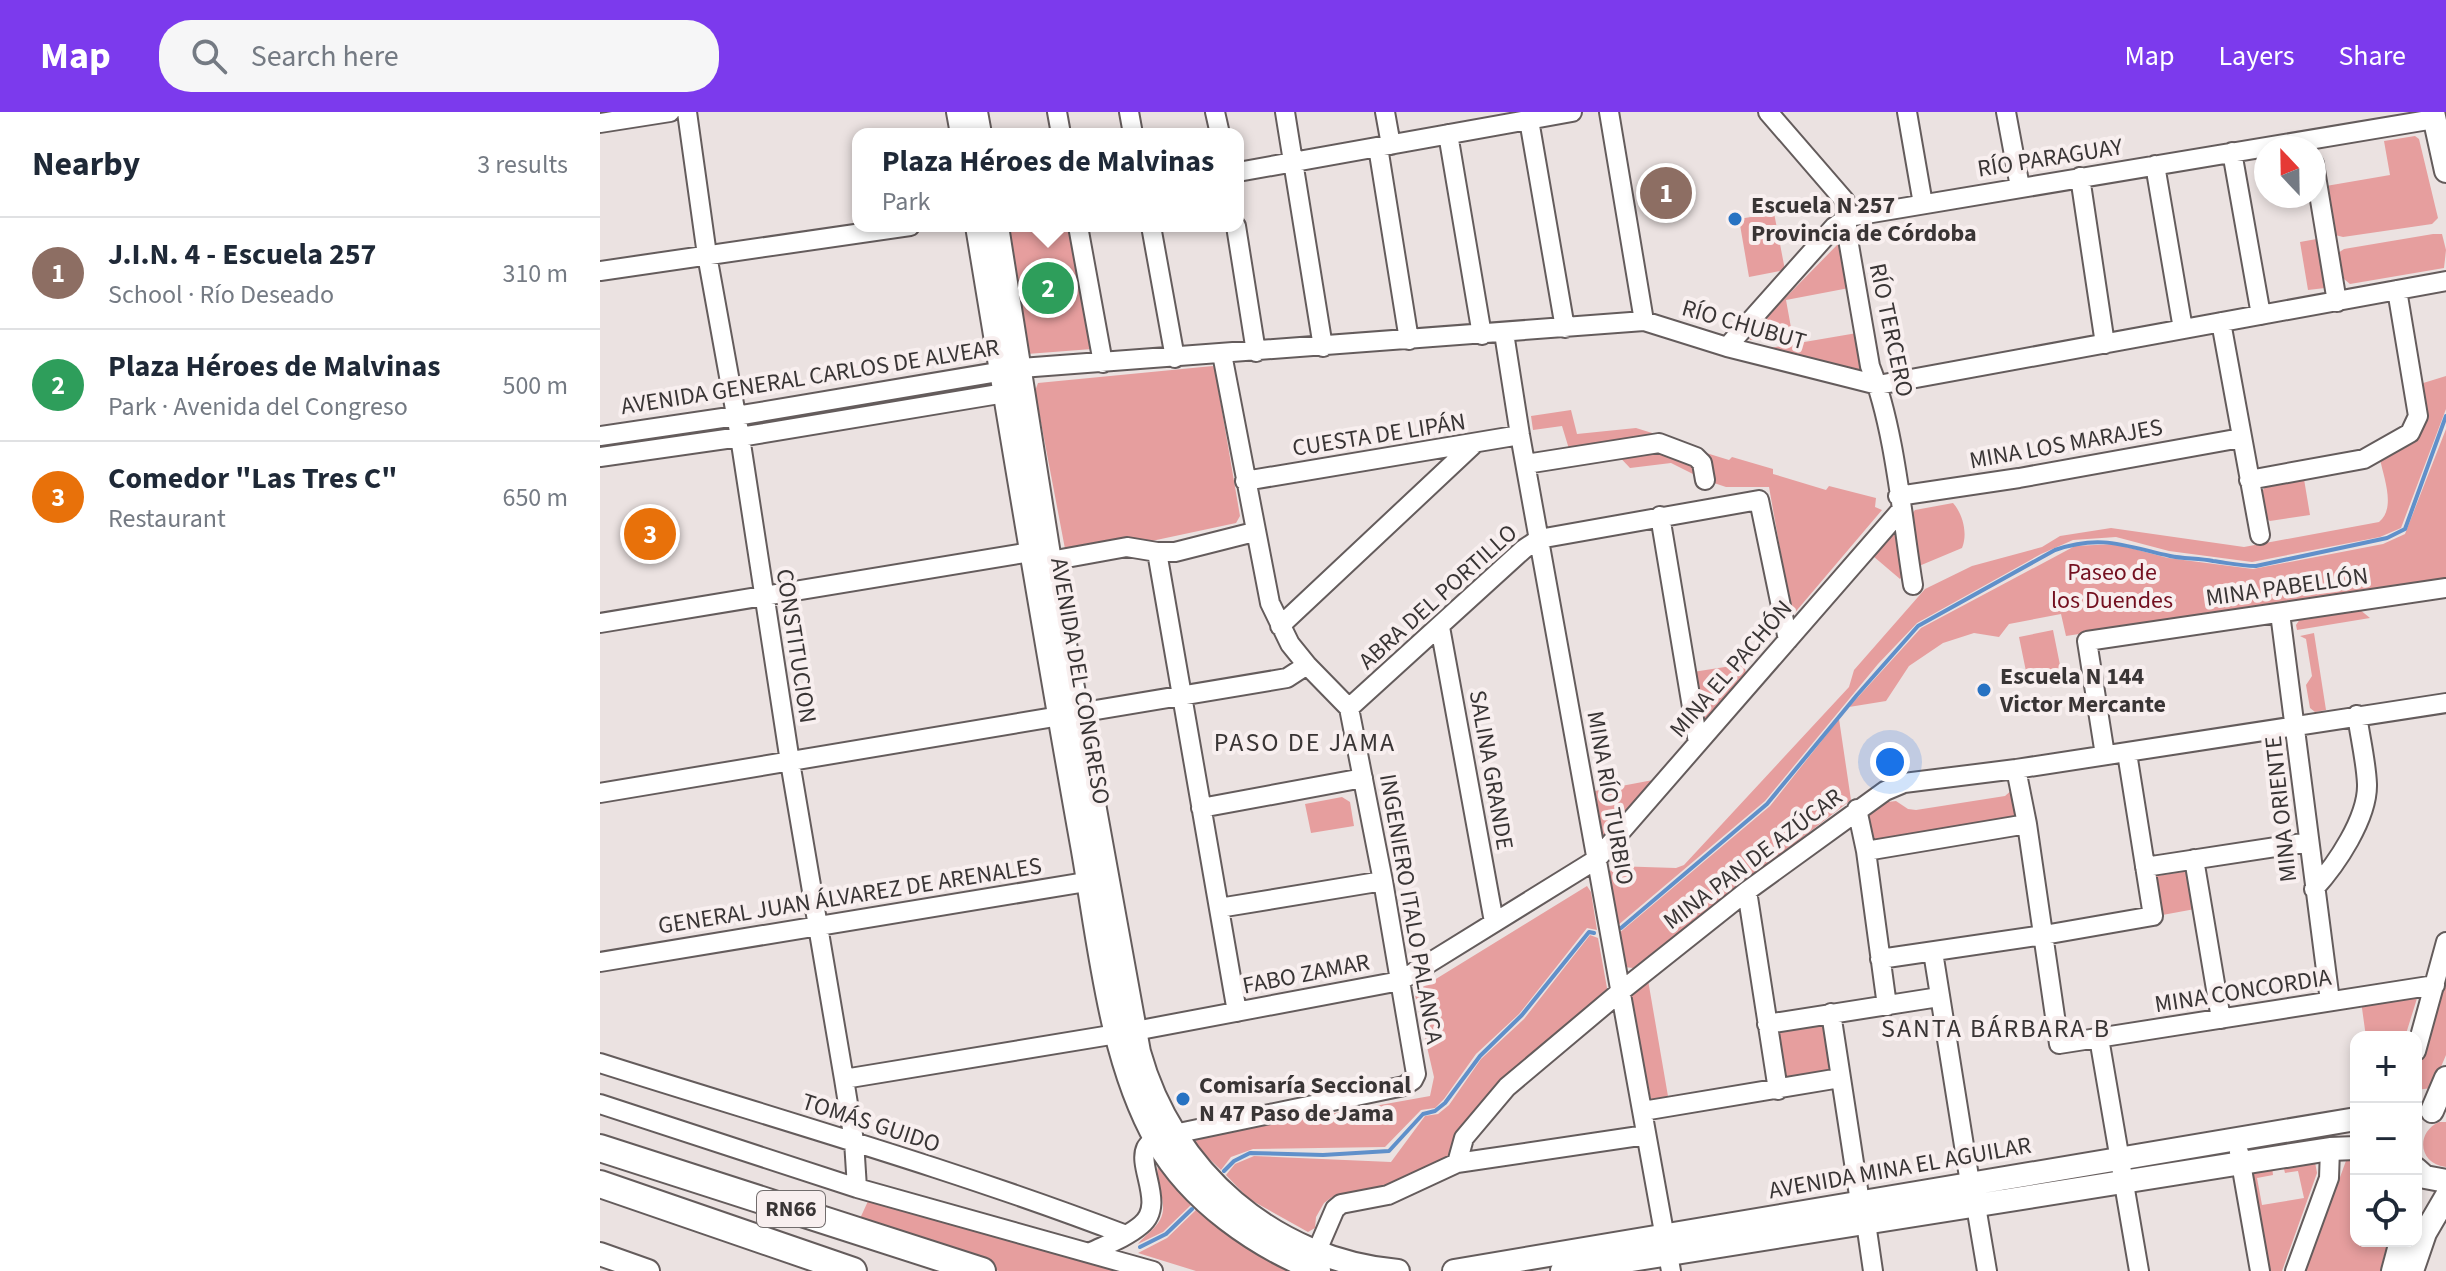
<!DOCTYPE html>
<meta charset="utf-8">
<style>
:root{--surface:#fff;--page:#f6f6f7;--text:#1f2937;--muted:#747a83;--line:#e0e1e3;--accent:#7c3aed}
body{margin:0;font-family:"Source Sans 3",sans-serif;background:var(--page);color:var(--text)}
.controls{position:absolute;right:24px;bottom:24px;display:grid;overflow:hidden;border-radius:16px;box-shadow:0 4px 12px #0003}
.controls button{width:72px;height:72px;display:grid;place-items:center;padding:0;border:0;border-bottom:2px solid var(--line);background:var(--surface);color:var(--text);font:40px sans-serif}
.compass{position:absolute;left:1654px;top:24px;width:72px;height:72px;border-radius:50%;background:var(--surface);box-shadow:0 4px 12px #0003;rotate:338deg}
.you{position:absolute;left:1290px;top:650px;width:28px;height:28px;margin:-20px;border:6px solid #fff;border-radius:50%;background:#1a73e8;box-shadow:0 0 0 12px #1a73e833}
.badge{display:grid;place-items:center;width:52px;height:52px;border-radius:50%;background:var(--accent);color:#fff;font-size:26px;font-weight:700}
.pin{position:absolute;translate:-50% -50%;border:4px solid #fff;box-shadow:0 2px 8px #0006}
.popup{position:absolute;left:252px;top:16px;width:392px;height:104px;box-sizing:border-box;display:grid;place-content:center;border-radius:16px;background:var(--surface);filter:drop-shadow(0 2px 6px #0005);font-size:26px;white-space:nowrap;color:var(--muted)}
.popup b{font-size:30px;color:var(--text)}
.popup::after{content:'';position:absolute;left:50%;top:100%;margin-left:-16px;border:16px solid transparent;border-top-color:var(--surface)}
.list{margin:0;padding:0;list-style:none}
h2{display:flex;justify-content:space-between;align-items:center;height:104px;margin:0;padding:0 32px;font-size:34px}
h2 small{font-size:26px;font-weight:400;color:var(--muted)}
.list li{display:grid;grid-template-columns:52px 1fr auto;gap:24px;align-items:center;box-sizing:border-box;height:112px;padding:0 32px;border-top:2px solid var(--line)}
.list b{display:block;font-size:30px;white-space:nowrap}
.list p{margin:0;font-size:26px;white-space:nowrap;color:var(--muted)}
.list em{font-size:26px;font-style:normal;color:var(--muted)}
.icon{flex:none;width:44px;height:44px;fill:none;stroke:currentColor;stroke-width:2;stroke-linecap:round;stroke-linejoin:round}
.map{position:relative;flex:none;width:1846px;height:1159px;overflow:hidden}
header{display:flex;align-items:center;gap:48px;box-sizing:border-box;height:112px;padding:0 40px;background:var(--accent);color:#fff}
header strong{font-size:38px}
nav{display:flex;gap:44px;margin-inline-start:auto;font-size:28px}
.search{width:560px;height:72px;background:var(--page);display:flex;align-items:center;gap:20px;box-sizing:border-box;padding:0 28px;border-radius:32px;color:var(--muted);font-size:30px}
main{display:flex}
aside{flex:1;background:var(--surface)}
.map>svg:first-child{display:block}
.green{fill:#e69e9e}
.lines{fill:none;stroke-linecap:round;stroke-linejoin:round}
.stream{stroke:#6090ca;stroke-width:4}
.minor-casing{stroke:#645c5c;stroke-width:22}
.major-casing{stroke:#645c5c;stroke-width:26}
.highway-casing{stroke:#645c5c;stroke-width:30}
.minor{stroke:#fff;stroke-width:18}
.major{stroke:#fff;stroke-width:22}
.highway{stroke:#fff;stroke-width:26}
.poi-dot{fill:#2772c2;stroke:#f8efef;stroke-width:3}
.labels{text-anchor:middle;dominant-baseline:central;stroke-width:8;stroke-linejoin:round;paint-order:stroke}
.shield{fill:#f8efef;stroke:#726d6d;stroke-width:2}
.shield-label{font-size:22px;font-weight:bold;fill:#393535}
.street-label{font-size:24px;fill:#393535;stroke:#f8efef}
.poi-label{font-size:24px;font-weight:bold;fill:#393535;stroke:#f8efef;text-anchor:start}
.park-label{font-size:24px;fill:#741020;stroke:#f8efef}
.neighbourhood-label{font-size:26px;letter-spacing:2px;fill:#393535;stroke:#f8efef}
</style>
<header>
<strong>Map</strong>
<div class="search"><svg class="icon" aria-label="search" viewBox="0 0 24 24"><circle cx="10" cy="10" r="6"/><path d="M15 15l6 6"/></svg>Search here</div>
<nav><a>Map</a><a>Layers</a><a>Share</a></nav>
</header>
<main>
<aside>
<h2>Nearby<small>3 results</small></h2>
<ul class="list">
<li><span class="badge" style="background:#8d6e63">1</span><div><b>J.I.N. 4 - Escuela 257</b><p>School · Río Deseado</p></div><em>310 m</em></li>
<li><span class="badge" style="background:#2e9e5b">2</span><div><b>Plaza Héroes de Malvinas</b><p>Park · Avenida del Congreso</p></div><em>500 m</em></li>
<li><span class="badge" style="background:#e8710a">3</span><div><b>Comedor &quot;Las Tres C&quot;</b><p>Restaurant</p></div><em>650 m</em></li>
</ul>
</aside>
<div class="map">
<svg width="1846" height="1159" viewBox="0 0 1846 1159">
<rect width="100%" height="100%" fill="#ebe2e1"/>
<path class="green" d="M1815,24L1819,27L1838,106L1832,112L1743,125L1735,123L1726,74L1790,63L1784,29Z
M1174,101L1185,158L1149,165L1139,107Z
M407,114H472L492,237L427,242Z
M1833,122H1842L1846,138L1844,156L1750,172L1744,167L1738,141L1744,137Z
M1722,126L1729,169L1725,176L1708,178L1700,130Z
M1238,132L1241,133L1249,176L1186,188L1192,221L1150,228L1149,223Z
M1257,221L1264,260L1261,263L1170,236Z
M613,254L615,258L640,404L636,411L472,446L466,442L435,279L438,271Z
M1846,264V297L1801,416L1780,425L1652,450L1569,439L1516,425L1473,428L1441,442L1317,511L1278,552L1165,689L1017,814L1008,763L1013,754L1076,756L1084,753L1249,575L1254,558L1325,477L1372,454L1442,435L1460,424L1511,416L1644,435L1779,410C1796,396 1784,367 1780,347L1816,330L1826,305L1820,272Z
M971,298L977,322L1036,316L1078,329L1077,332L1129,348L1132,345L1173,357V362L1226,378L1229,374L1276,386L1275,395L1282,398L1192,504L1169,375H1126L1105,368L1071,351L1030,356L1013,338L969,337L962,314L933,318L931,304Z
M1846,317V466L1466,524L1461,502L1409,512L1399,525L1374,521L1343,531L1309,554L1286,589L1249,595L1321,516L1475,434L1515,432L1568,446L1653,457L1783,432L1805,422Z
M1704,367L1710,403L1670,409L1664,405L1660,382L1666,374Z
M1353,391C1363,402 1368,422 1362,436L1319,454L1315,452L1310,404L1315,398Z
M1292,422L1299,424L1302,464L1300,467L1273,444Z
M1759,497L1770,506L1697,518L1696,513L1700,507Z
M1453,518L1463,568L1429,574L1419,525Z
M1714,521L1726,598L1715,600L1710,596L1706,573L1712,564L1706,527L1700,524Z
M1144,552L1146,561L1106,607L1101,606L1093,560Z
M1239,607L1251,688L1033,856L1024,855L1018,822L1170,694Z
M1053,668L1006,725L1003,723L995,679Z
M1413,677L1418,710L1270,734L1267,700L1279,691L1296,689L1308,697L1316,698L1405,684Z
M742,685L750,690L754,714L711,721L705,692Z
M1589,759L1595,797L1557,804L1550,765Z
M987,774L991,780L997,818L987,816L919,902L876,942L844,987L835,996L821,998L785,1035L653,1037L631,1045L621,1058L595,1033L597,1026L830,984L834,965L815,883L818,878Z
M990,823L998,826L1007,876L1006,885L844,1050L786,1074L732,1085L724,1091L716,1105L715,1116L708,1120L649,1087L626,1063L635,1052L654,1044L791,1050L825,1004L838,1002L849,993L881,947L924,907Z
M1846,862V943L1832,976L1816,978V964Z
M1048,868L1069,990L1052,993L1031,885L1032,880Z
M1819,880L1805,925H1766L1761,889Z
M1226,912L1234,965L1180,974L1173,921Z
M1839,1010H1846V1055C1819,1052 1815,1021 1839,1010Z
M1756,1044V1129H1788L1780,1159H1706L1747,1046Z
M559,1050L592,1092L563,1120L538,1132C544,1124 555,1117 560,1108C570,1090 552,1070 559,1050Z
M1715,1050L1717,1061L1682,1159H1665L1649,1061L1672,1054L1673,1063L1657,1066L1662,1093L1704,1086L1698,1059L1685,1061L1683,1053Z
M269,1087L524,1159H399L257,1113Z
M597,1097L638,1128L688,1159H596L538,1141L567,1126Z"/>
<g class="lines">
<path class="stream" d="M1021,816L1167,692L1257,583L1318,514L1455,438C1501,422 1525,434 1570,444C1584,447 1599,446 1613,449C1628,451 1640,454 1656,454L1787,426L1805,417L1846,304
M624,1059L634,1049L650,1041L723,1043L789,1039L823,1002L835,999L845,991L880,944L922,903L989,820L994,821
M540,1135L566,1122L592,1097"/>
<defs>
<path id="minor" d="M87,0L107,143L140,325L190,650L244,967L254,1029L257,1076
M457,0L461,22
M529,0L533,22
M615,0L620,22
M685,0L723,235
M785,0L791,33
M1009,0L1044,209
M1168,0L1245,89L1248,127L1270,254C1295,316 1302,406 1313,473
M1307,0L1323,92
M1406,0L1420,75
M929,8L965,216
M0,11L70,0
M848,22L882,223
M778,35L809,228
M1632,40L1661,203
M1714,52L1737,190
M1555,53L1583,217
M638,60L972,0
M1480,65L1505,232
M478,114L503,251
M551,114L575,246
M636,114L656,240
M0,159L310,114
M1621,210L1660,423
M904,221L920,323L1071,1159
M1127,235L1234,115L1248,105L1834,7
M0,324L136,304L421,256L1044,209L1127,235L1278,273L1846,169
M0,345L140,325L405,281L411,272
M926,352L1059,331L1096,345L1102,351L1105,368
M1649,368L1764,347L1810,321L1818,304L1797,178
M645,369L920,323
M1298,384L1419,366L1641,326
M1060,404L1098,631
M557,440L637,900
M1680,501L1730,889
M0,511L431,440L450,449L527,435L557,440H575L654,420
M680,514L873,333
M840,515L894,810
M749,596L924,437L939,427L1159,388L1188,528
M1505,643L1487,529L1846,476
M1416,657L1427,712L1459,932L1835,873
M0,681L687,566L707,553
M601,696L763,666
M1257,697L1266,739L1287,894
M1266,739L1427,712
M1594,747L1621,907
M1545,755L1709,730
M1714,777C1736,753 1768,706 1767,672C1766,649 1760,625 1757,603
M1147,779L1178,978
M619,796L783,769
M1333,840L1370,1071
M1280,847L1444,823L1553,804L1527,641
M0,850L498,768
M1231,901L1260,1090
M1167,912L1339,885
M1499,926L1539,1159
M1816,939L1846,830
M0,951C176,1007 354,1057 526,1123
M244,967L535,919L800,869L997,747L1301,398
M0,992L257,1076L553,1159
M1043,999L1240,966
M1639,1040L1660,1159
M857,1051L864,1026L907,975L1020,880L1147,779L1285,679L1304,671L1416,657L1846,591
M1376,1094L1387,1159
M1266,1111L1273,1159
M491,1140C508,1132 527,1125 541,1113C566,1093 537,1055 546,1036C548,1032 552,1029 555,1026L804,974L813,968L816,962L783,769L749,596L707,553L690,532L670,491L622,242
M716,1141L735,1097L741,1092L788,1083L857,1051L1046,1023
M1695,1159L1729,1066L1730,1037"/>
<path id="major" d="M358,0L362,22
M376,0L380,22
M1833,0L1846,59
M377,114C411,320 445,527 482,733C499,828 509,946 557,1030C591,1089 656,1135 719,1159
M397,114L450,449L539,940C572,1060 674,1148 798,1159
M1832,999L1846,966
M1816,1057L1825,1065L1846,1069
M0,1142L48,1159
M854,1159L1756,1007
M962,1159L1730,1037L1756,1036
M1793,1159L1801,1129
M1812,1159L1825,1121L1846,1085"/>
<path id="highway" d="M0,1036L382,1159
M0,1072L253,1159"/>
</defs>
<use href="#minor" class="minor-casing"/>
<use href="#major" class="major-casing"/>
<use href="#highway" class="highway-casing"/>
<use href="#minor" class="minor"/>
<use href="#major" class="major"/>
<use href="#highway" class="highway"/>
</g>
<g class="poi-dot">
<circle cx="1135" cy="107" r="8"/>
<circle cx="1384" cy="578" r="8"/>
<circle cx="583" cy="987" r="8"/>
</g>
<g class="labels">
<rect class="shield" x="157" y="1079" width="68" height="36" rx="6"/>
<g class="shield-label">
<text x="191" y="1097">RN66</text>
</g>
<g class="street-label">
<text transform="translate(1450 46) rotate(-9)">RÍO PARAGUAY</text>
<text transform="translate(1144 213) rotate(16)">RÍO CHUBUT</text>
<text transform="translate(1291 218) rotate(78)">RÍO TERCERO</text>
<text transform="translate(210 265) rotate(-9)">AVENIDA GENERAL CARLOS DE ALVEAR</text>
<text transform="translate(779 323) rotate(-9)">CUESTA DE LIPÁN</text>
<text transform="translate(1466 332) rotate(-10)">MINA LOS MARAJES</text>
<text transform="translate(1687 475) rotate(-8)">MINA PABELLÓN</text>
<text transform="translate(838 485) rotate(-42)">ABRA DEL PORTILLO</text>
<text transform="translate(196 534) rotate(81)">CONSTITUCION</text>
<text transform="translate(1131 557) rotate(-49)">MINA EL PACHÓN</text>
<text transform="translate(480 569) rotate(80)">AVENIDA DEL CONGRESO</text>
<text transform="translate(891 658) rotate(80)">SALINA GRANDE</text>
<text transform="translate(1010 686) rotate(80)">MINA RÍO TURBIO</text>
<text transform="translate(1681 697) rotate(-96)">MINA ORIENTE</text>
<text transform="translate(1153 747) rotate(-37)">MINA PAN DE AZÚCAR</text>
<text transform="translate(250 784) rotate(-9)">GENERAL JUAN ÁLVAREZ DE ARENALES</text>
<text transform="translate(811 797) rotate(80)">INGENIERO ITALO PALANCA</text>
<text transform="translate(706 862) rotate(-11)">FABO ZAMAR</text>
<text transform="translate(1643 879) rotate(-9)">MINA CONCORDIA</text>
<text transform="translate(271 1011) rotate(18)">TOMÁS GUIDO</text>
<text transform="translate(1300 1056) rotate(-10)">AVENIDA MINA EL AGUILAR</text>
</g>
<g class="poi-label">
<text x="1151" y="93">Escuela N 257<tspan x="1151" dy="28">Provincia de Córdoba</tspan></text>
<text x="1400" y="564">Escuela N 144<tspan x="1400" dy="28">Victor Mercante</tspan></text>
<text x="599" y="973">Comisaría Seccional<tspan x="599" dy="28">N 47 Paso de Jama</tspan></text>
</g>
<g class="park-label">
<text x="1512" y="460">Paseo de<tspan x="1512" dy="28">los Duendes</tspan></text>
</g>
<g class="neighbourhood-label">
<text x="705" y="630">PASO DE JAMA</text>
<text x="1396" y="916">SANTA BÁRBARA B</text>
</g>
</g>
</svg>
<div class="controls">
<button>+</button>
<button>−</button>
<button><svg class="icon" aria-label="locate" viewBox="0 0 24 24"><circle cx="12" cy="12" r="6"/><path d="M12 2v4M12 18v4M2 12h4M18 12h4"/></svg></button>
</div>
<svg class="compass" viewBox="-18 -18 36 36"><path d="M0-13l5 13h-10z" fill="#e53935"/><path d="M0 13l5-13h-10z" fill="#747a83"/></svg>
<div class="you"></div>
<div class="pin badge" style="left:1066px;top:81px;background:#8d6e63">1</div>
<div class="pin badge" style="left:448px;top:176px;background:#2e9e5b">2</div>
<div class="popup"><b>Plaza Héroes de Malvinas</b>Park</div>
<div class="pin badge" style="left:50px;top:422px;background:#e8710a">3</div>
</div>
</main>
